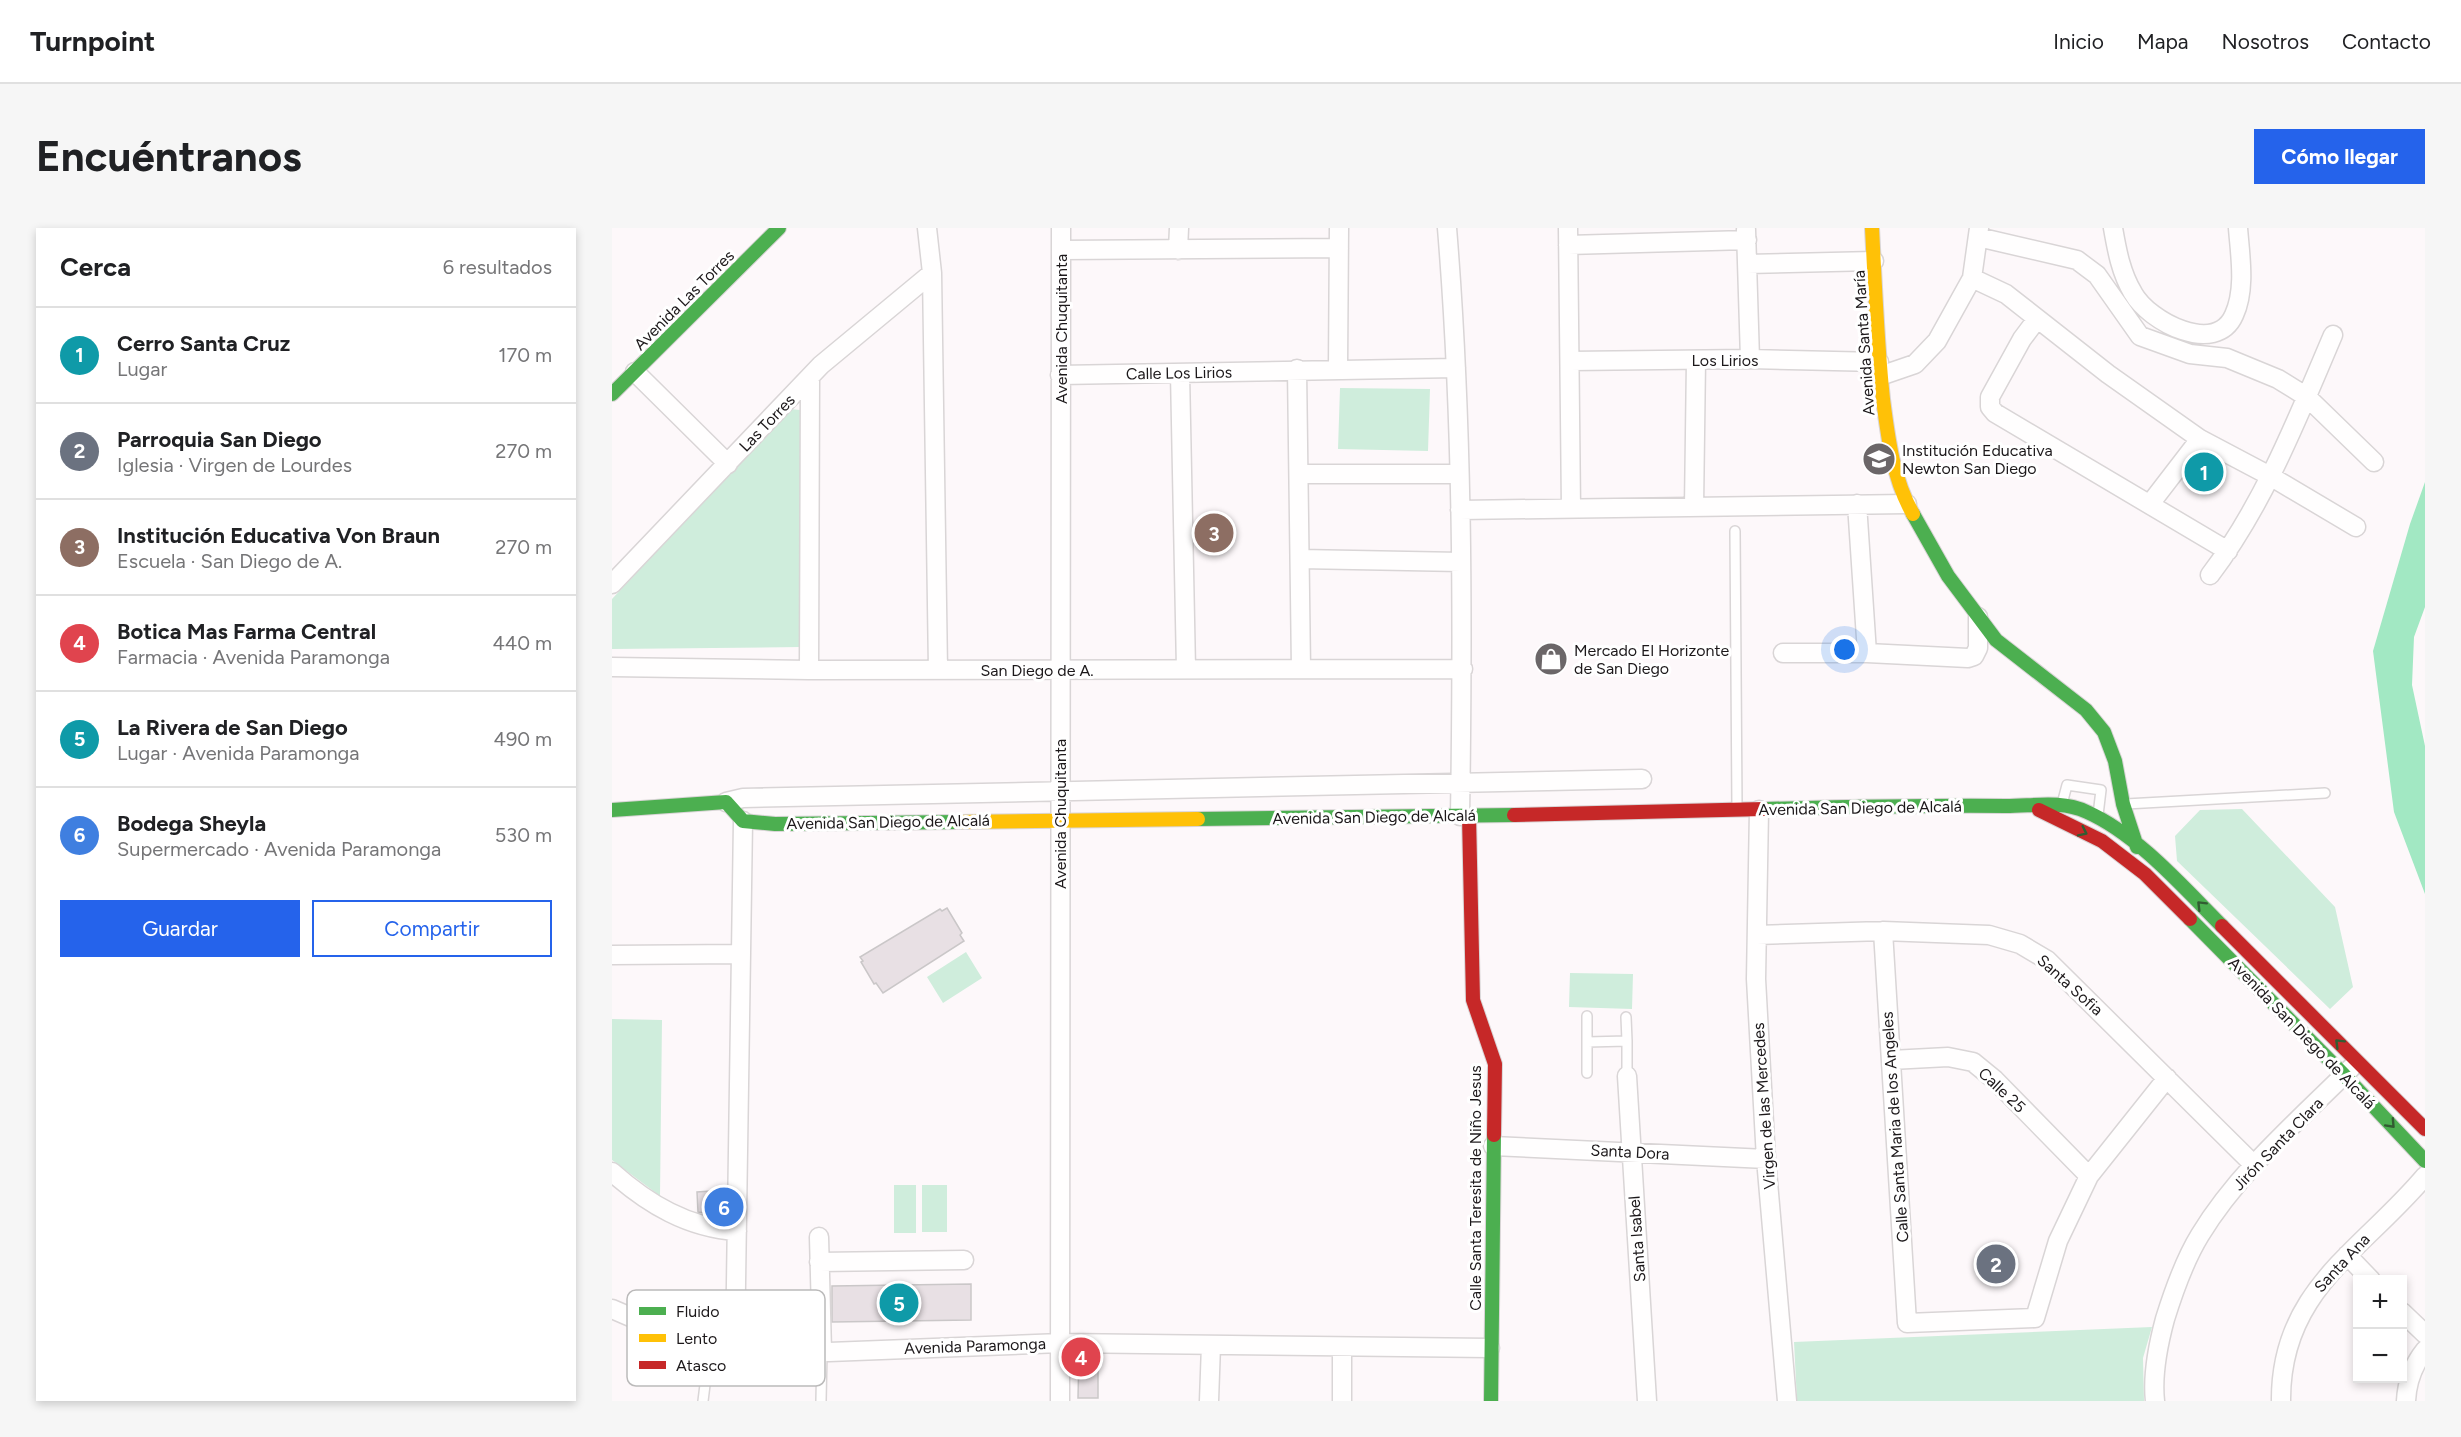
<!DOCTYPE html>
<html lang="es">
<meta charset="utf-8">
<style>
:root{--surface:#fff;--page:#f6f6f6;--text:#202124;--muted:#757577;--line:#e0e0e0;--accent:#2563eb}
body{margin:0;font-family:Figtree,sans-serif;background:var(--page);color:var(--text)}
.controls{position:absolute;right:18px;bottom:18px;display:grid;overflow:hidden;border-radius:0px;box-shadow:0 3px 9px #0003}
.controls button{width:54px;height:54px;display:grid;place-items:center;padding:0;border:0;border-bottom:2px solid var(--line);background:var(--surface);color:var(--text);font:30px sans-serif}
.you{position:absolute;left:1233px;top:422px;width:21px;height:21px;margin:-15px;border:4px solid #fff;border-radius:50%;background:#1a73e8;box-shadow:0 0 0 9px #1a73e833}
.badge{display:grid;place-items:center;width:39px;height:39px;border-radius:50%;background:var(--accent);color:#fff;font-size:20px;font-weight:700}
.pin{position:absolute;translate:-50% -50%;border:3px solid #fff;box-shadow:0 2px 6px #0006}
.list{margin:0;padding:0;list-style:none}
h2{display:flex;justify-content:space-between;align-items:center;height:78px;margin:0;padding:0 24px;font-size:26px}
h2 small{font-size:20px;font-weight:400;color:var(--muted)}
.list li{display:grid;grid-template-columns:39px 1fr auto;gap:18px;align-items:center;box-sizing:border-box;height:96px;padding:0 24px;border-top:2px solid var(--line)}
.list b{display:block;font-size:22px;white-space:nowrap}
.list p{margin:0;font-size:20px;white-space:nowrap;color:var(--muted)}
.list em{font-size:20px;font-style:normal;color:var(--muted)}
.actions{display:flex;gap:12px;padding:18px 24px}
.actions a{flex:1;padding:14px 0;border:2px solid var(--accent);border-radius:0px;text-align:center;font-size:21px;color:var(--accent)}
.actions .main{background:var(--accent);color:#fff}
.map{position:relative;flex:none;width:1813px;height:1173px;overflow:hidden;border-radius:0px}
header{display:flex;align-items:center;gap:36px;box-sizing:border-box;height:84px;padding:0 30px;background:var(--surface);border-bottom:2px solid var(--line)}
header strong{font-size:28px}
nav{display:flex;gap:33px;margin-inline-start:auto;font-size:21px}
.intro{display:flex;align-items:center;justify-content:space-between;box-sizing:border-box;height:144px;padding:0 36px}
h1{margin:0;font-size:42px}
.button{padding:15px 27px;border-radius:0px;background:var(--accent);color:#fff;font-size:21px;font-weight:700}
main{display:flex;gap:36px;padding:0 36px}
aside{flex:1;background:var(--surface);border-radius:0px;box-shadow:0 3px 9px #0003}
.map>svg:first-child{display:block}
.green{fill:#cfeddc}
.water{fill:#a2e8c3}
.building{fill:#e8e0e4;stroke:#cac7c8;stroke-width:1.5}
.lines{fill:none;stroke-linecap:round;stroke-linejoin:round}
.lane-casing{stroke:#d9d5d6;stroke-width:12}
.street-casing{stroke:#d9d5d6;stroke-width:21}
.fast-casing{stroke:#d9d5d6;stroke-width:16}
.slow-casing{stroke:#d9d5d6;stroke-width:16}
.jam-casing{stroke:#d9d5d6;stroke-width:16}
.lane{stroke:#fffefe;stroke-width:9}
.street{stroke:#fffefe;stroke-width:18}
.fast{stroke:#4caf50;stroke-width:14}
.slow{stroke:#ffc107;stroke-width:14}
.jam{stroke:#c62828;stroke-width:14}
.oneway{stroke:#325c32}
.labels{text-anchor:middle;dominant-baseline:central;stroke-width:6;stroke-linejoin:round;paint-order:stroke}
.street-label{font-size:16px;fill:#1c181a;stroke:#fff}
.poi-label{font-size:16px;fill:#1c181a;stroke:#fff;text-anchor:start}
.key{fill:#fff;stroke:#bbbaba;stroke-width:1.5}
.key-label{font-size:16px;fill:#1c181a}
</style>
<header>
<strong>Turnpoint</strong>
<nav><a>Inicio</a><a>Mapa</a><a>Nosotros</a><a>Contacto</a></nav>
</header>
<div class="intro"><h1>Encuéntranos</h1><a class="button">Cómo llegar</a></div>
<main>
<aside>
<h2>Cerca<small>6 resultados</small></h2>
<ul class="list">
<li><span class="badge" style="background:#0f9aa8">1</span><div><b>Cerro Santa Cruz</b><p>Lugar</p></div><em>170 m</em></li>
<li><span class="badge" style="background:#6b7280">2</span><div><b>Parroquia San Diego</b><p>Iglesia · Virgen de Lourdes</p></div><em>270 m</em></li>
<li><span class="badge" style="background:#8d6e63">3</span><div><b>Institución Educativa Von Braun</b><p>Escuela · San Diego de A.</p></div><em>270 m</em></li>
<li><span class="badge" style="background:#e0444e">4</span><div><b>Botica Mas Farma Central</b><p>Farmacia · Avenida Paramonga</p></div><em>440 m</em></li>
<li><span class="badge" style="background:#0f9aa8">5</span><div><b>La Rivera de San Diego</b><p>Lugar · Avenida Paramonga</p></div><em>490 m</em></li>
<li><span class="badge" style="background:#3f7fe0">6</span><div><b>Bodega Sheyla</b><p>Supermercado · Avenida Paramonga</p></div><em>530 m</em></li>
</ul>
<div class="actions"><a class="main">Guardar</a><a>Compartir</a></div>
</aside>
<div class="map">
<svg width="1813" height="1173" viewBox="0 0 1813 1173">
<rect width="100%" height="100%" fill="#fdf8fa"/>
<path class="green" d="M728,160L818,161L816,223L726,221Z
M178,181L188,182V419L0,421V371Z
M1630,581L1723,679L1741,759L1718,781L1565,633L1563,608L1588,582Z
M354,724L370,750L331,775L315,749Z
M958,745L1021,746L1020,781L957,779Z
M0,791L50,792L48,968L0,932Z
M282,957H304V1005H282Z
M310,957H335V1004H310Z
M1540,1099L1531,1130L1532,1173H1185L1182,1114Z"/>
<path class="water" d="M1813,254V379L1802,409L1800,457L1813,518V666L1782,584L1761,423L1798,296Z"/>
<path class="building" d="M335,680L350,705L348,707L352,713L271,765L264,755L262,756L249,734L251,733L248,729L328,681L330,683Z
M114,962V981L99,982L100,986L86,984L85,964Z
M359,1056V1092L220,1094V1058Z
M467,1126L486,1127V1170H466Z"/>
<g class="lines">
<defs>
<path id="lane" d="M1123,303L1125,580
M1450,576L1455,557L1489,562L1486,587
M1514,576L1713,565
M1014,789L1015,813
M975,814V788
M975,845V814L1015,813V848
M91,1173L98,1116
M209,1173L210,1123"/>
<path id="street" d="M315,0L320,45L326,442
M835,0C851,195 851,392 848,588
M956,0L959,281
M1501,0C1505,23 1509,45 1521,65C1537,94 1604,128 1622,87C1634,61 1628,27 1626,0
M1134,2L1138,131
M1366,9L1465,32L1485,47L1528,108L1578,126L1615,130L1666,151L1695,169L1762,234
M956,17L1135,12
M449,22L727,20
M566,22L567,0
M1135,36L1262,33
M1360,50L1394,66L1496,146L1588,211L1658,248L1744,299
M1425,91L1410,111L1378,169V179L1383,185L1616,323
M958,133L1138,131L1267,134
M685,141L689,441
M726,141L727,0
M23,144L116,236
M568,145L574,441
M448,147L844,140
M1268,148L1303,136L1325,113L1360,50L1367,0
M687,246H847
M1245,276L1255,425
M1538,276L1588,211
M1082,279L1084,132
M848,282L1295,276
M688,331L849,334
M1598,347C1652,276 1686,189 1721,107
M0,356L209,137L320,45
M1171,425H1255L1356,430L1362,428L1366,420V389
M0,439L197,442L851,441
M197,442L198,150
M114,574L131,570L1030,551
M1147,582L1144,751L1154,931L1175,1173
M1271,703L1295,1095L1423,1090L1446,1013L1477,948L1555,850
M1145,707L1271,703L1377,707L1408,716L1435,732L1642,937
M0,727L128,726
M1279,832L1336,829L1361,834L1383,852L1477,948
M1015,848L1035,1173
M881,918L1154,931
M0,944C36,976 76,1000 125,1003
M207,1009L210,1123
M1735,1027L1759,1052
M207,1034L352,1032
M0,1081L44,1100L82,1113L123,1121L217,1124L449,1115L878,1120
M1790,1084L1813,1106
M123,1121L131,593
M448,1173L449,0
M597,1173L599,1117
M730,1173V1119
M1543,1173C1540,1146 1546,1117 1553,1091C1562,1062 1572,1033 1588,1007C1627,943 1687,892 1739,840
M1669,1173C1668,1062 1750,1023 1813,948
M1794,1173C1795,1153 1801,1137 1813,1122"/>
<path id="fast" d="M0,166L167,0
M1301,286L1336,348L1384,412L1474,482L1492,504L1503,533L1511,576L1525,619
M1152,581C1233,579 1313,577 1394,578C1422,578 1449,572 1475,584C1525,606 1572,660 1610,698
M0,582L114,574L131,593L163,596L346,594
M586,591L902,587
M1578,691L1732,847L1813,933
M879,1173L882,907"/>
<path id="slow" d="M1260,0C1263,57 1265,114 1271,171C1276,210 1281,251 1301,286
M346,594L586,591"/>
<path id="jam" d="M1427,582L1490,613L1533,646L1578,691
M902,587L1152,581
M857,588L861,772L883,836L882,907
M1610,698L1813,901"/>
</defs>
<use href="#lane" class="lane-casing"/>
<use href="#street" class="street-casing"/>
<use href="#fast" class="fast-casing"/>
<use href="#slow" class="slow-casing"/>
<use href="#jam" class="jam-casing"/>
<use href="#lane" class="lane"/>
<use href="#street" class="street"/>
<use href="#fast" class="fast"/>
<use href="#slow" class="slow"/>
<use href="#jam" class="jam"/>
</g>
<defs><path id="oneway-chevron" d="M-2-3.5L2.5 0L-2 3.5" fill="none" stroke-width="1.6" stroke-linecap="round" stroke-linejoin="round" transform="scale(1.5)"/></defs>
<g class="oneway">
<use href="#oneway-chevron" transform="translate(1471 604) rotate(26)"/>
<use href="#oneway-chevron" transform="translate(1589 677) rotate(-135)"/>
<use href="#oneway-chevron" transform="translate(1727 815) rotate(-135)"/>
<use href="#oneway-chevron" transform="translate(1779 896) rotate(47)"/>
</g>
<defs>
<symbol id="school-disc" viewBox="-11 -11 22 22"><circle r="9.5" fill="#6b6668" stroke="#fff"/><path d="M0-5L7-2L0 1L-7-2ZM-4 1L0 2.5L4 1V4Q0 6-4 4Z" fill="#fff"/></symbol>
<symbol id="shop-disc" viewBox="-11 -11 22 22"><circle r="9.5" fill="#6b6668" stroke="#fff"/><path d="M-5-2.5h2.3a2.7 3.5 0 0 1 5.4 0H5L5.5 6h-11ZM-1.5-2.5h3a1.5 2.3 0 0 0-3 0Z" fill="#fff"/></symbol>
</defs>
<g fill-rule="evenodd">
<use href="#school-disc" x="1248" y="212" width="38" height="38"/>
<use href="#shop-disc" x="920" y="412" width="38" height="38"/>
</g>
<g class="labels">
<g class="street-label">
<text transform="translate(72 72) rotate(-45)">Avenida Las Torres</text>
<text transform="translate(449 101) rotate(-90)">Avenida Chuquitanta</text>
<text transform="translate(1252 115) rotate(-94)">Avenida Santa María</text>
<text x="1113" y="132">Los Lirios</text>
<text transform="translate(567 145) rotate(-1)">Calle Los Lirios</text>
<text transform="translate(155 195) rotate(-46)">Las Torres</text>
<text x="425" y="442">San Diego de A.</text>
<text transform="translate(1248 580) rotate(-1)">Avenida San Diego de Alcalá</text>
<text transform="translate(448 586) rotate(-90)">Avenida Chuquitanta</text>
<text transform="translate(762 589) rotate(-1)">Avenida San Diego de Alcalá</text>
<text transform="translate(276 594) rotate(-1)">Avenida San Diego de Alcalá</text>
<text transform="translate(1458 757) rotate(42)">Santa Sofia</text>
<text transform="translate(1690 805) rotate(46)">Avenida San Diego de Alcalá</text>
<text transform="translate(1390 862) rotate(43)">Calle 25</text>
<text transform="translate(1152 878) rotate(-94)">Virgen de las Mercedes</text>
<text transform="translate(1283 899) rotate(-94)">Calle Santa Maria de los Angeles</text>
<text transform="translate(1666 916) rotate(-46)">Jirón Santa Clara</text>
<text transform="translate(1018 924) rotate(3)">Santa Dora</text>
<text transform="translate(863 960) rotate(-90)">Calle Santa Teresita de Niño Jesus</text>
<text transform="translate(1025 1011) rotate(-94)">Santa Isabel</text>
<text transform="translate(1730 1035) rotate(-47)">Santa Ana</text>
<text transform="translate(363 1118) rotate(-2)">Avenida Paramonga</text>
</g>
<g class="poi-label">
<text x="1290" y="222">Institución Educativa<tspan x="1290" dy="18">Newton San Diego</tspan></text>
<text x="962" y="422">Mercado El Horizonte<tspan x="962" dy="18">de San Diego</tspan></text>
</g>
</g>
<rect x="15" y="1062" width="198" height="96" rx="9" class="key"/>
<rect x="27" y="1079" width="27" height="8" fill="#4caf50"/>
<rect x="27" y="1106" width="27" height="8" fill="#ffc107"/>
<rect x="27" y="1133" width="27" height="8" fill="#c62828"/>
<g class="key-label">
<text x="64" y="1089">Fluido</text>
<text x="64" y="1116">Lento</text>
<text x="64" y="1143">Atasco</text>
</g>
</svg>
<div class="controls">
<button>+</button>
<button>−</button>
</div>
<div class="you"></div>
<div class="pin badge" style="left:1592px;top:244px;background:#0f9aa8">1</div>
<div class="pin badge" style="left:1384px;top:1036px;background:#6b7280">2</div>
<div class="pin badge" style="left:602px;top:305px;background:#8d6e63">3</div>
<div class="pin badge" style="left:469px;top:1129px;background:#e0444e">4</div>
<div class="pin badge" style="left:287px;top:1075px;background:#0f9aa8">5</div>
<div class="pin badge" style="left:112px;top:979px;background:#3f7fe0">6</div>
</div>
</main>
